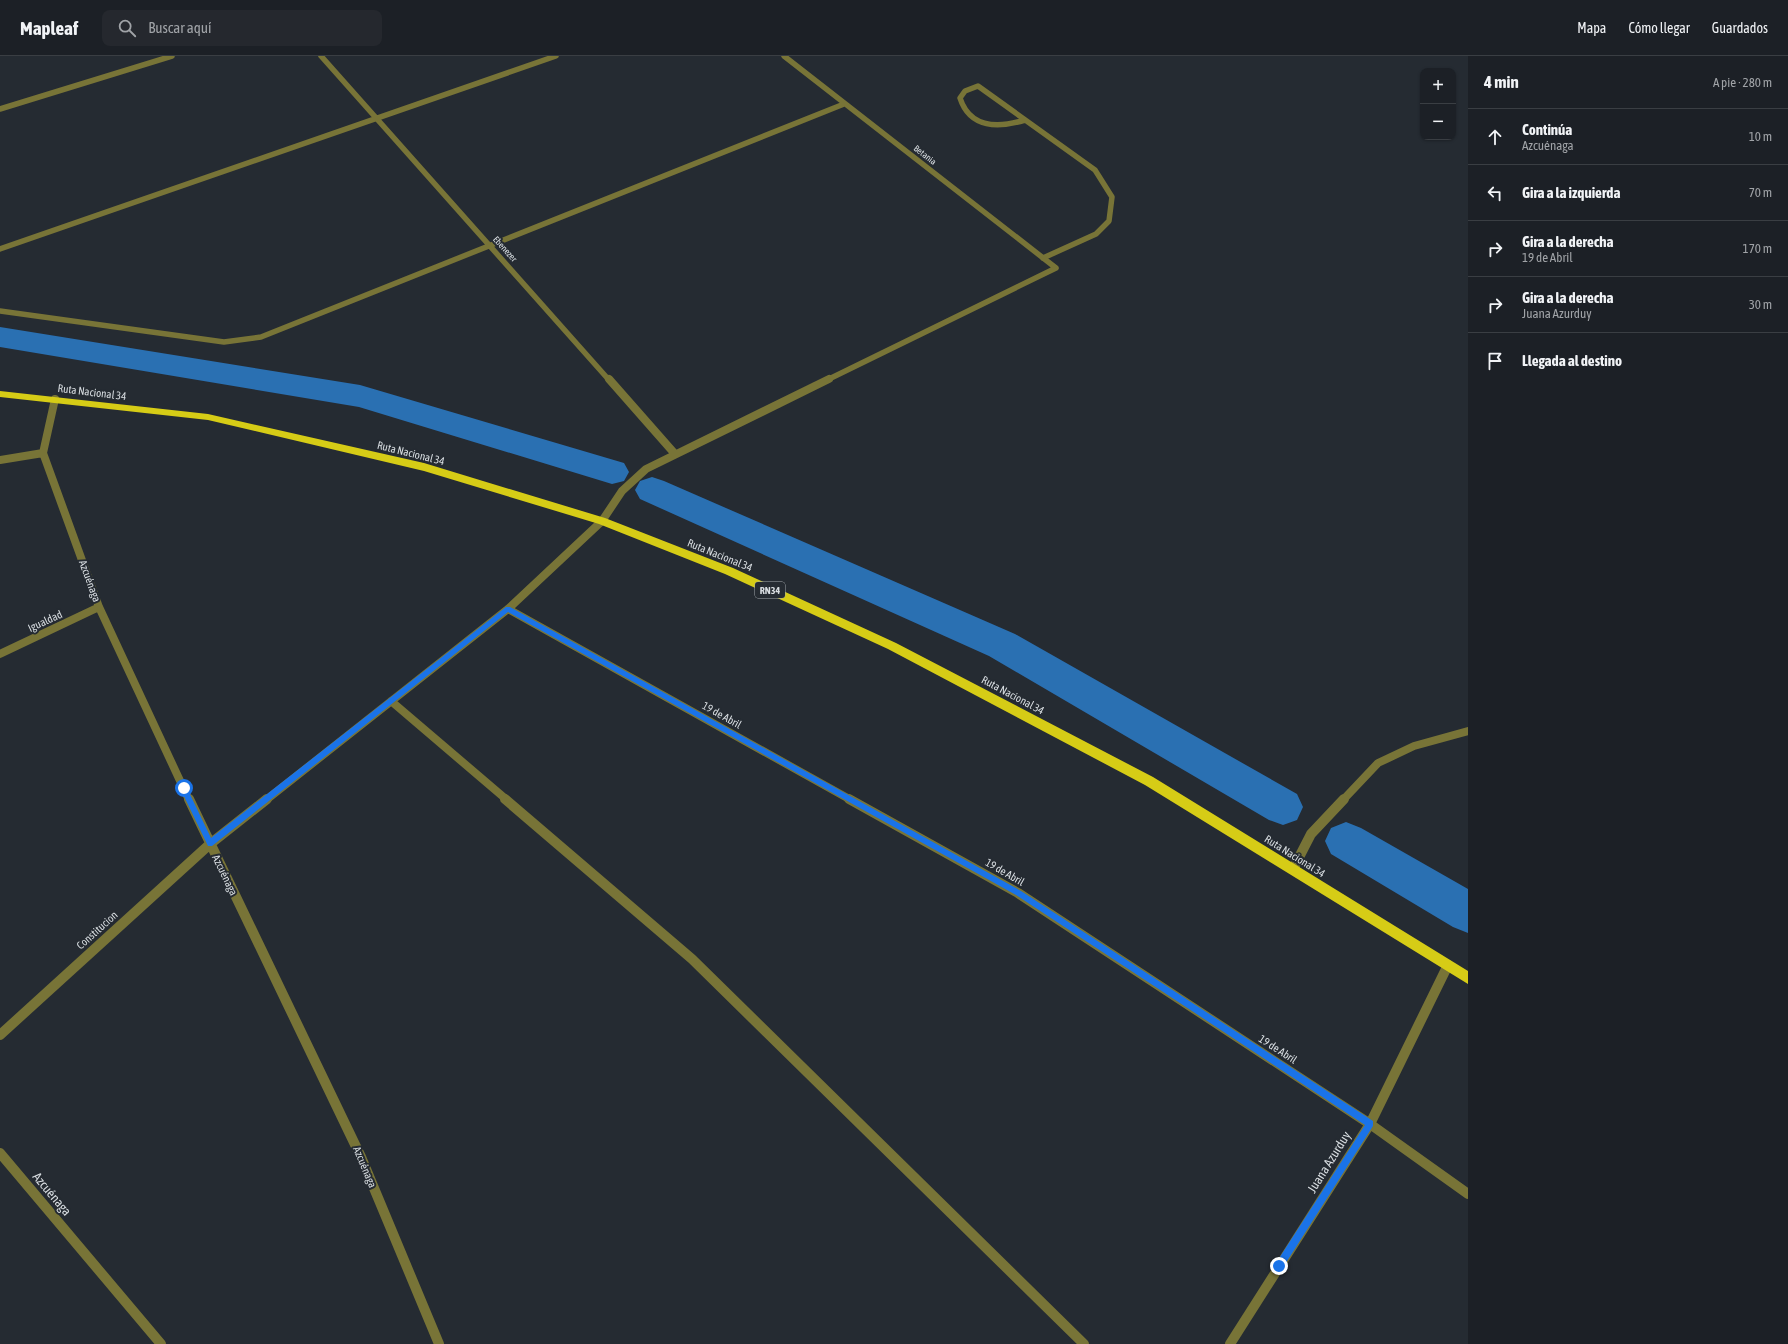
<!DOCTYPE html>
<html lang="es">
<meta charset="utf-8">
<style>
:root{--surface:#1c2026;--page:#25282e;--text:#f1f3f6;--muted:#a0a3a7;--line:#3a3e43}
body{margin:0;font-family:"Asap Condensed",sans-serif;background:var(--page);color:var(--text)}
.controls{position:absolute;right:12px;top:12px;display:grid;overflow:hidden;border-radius:8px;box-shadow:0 1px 3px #0004}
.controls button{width:36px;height:36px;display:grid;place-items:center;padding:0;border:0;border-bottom:1px solid var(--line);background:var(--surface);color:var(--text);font:20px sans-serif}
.stop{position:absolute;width:12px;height:12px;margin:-9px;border:3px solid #1a73e8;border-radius:50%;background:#fff}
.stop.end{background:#1a73e8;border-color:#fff;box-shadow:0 1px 4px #0008}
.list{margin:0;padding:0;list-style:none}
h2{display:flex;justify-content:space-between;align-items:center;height:52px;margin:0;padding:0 16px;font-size:17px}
h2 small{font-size:13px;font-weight:400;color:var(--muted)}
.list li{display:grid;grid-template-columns:26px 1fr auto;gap:12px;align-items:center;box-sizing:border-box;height:56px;padding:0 16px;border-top:1px solid var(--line)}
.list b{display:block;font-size:15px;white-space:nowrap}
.list p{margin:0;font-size:13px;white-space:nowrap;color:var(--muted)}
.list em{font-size:13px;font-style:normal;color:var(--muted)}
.icon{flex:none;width:22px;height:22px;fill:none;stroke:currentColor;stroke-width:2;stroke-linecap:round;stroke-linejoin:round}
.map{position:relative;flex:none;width:1468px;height:1288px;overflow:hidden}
header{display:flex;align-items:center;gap:24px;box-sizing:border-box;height:56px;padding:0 20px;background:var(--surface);border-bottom:1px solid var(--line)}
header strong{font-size:19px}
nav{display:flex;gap:22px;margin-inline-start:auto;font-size:14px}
.search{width:280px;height:36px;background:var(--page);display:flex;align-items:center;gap:10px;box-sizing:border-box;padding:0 14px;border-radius:8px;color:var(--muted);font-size:15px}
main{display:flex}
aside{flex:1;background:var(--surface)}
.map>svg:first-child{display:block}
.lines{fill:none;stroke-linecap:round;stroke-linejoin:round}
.canal{fill:#2a70b2;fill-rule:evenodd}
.service-far2{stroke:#787437;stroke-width:5.5}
.service-far1{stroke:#787437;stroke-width:8}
.service{stroke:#787437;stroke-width:10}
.minor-far2{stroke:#787437;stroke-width:5.5}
.minor-far1{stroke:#787437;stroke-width:8}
.minor{stroke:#787437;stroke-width:10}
.tertiary{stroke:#787437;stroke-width:10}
.trunk{fill:#d6cc16;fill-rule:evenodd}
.route{fill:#1a73e8}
.labels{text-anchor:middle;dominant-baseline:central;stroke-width:4;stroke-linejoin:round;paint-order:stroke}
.far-street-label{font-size:9px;fill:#d8dde1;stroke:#252b32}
.shield{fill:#252b32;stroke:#a2a8ac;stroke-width:1}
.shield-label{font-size:10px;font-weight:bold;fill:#d8dde1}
.street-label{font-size:11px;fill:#d8dde1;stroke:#252b32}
.near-street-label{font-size:13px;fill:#d8dde1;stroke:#252b32}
</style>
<header>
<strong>Mapleaf</strong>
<div class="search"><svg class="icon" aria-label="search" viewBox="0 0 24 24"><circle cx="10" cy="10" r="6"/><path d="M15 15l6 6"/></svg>Buscar aquí</div>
<nav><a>Mapa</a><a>Cómo llegar</a><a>Guardados</a></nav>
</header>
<main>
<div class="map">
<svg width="1468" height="1288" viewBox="0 0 1468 1288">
<rect width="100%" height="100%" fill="#252b32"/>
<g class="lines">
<path class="canal" d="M0,271L360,329L624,407L629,416L624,425L612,428L359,351L0,291Z
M652,421L664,425L1015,578L1297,738L1303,751L1297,764L1283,769L1269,764L989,600L640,443L635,434L640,425Z
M1346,766L1361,772L1468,833V877L1453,871L1331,798L1325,785L1331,772Z"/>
<path class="service-far2" d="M1025,64C999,72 970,73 960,42L965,35L978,30L1095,114L1112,141L1109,165L1096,178L1043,202"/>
<path class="service-far1" d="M1343,744L1378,707L1414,690L1468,675"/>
<path class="service" d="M1293,813L1311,778L1344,743"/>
<path class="minor-far2" d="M321,0L609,324
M784,0L1056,212L827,324
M0,53L172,0
M0,193L556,0
M0,255L224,286L261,281L844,48"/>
<path class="minor-far1" d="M609,323L675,398
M55,343L43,397L99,551L189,744
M0,404L43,397
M508,553L851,744
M0,598L99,551
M391,645L507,744
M266,744L508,553L602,465L622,435L646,413L829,323"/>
<path class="minor" d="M189,743L361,1101L439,1288
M505,743L692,903L1084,1288
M849,743L1018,837L1370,1068L1468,1138
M0,979L210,788L267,743
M0,1097L161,1288"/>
<path class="tertiary" d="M1230,1288L1370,1068L1448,909"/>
<path class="trunk" d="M0,335L208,358L424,407L605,462L733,512L896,587L1153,721L1468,915V928L1145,729L888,593L725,518L599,468L424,415L208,364L0,341Z"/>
</g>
<path class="route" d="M506,551H510L1021,835L1373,1065V1070L1282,1213L1279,1215L1276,1213L1275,1210L1276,1207L1365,1069L1016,839L508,556L212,790H208L180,732L181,730H186L211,782Z"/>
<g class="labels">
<g class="far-street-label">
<text transform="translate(925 99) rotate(38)">Betania</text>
<text transform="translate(505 193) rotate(48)">Ebenezer</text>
</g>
<rect class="shield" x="755" y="526" width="30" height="16" rx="3"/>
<g class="shield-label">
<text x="770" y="534">RN34</text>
</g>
<g class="street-label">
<text transform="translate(92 336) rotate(7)">Ruta Nacional 34</text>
<text transform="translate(411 397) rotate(14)">Ruta Nacional 34</text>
<text transform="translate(720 499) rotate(22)">Ruta Nacional 34</text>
<text transform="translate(90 525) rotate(70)">Azcuénaga</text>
<text transform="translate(45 565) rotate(-25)">Igualdad</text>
<text transform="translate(1013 639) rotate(28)">Ruta Nacional 34</text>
<text transform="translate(722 659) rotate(29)">19 de Abril</text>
<text transform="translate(1295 800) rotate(32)">Ruta Nacional 34</text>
<text transform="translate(1005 816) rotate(30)">19 de Abril</text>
<text transform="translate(225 819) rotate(64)">Azcuénaga</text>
<text transform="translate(97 874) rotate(-42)">Constitucion</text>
<text transform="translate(1278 993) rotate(33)">19 de Abril</text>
<text transform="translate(365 1111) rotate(67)">Azcuénaga</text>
</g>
<g class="near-street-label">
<text transform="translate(1329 1106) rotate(-58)">Juana Azurduy</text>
<text transform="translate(52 1138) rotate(50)">Azcuénaga</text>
</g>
</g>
</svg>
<div class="controls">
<button>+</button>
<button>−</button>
</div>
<div class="stop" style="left:184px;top:732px"></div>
<div class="stop end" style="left:1279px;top:1210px"></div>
</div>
<aside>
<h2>4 min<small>A pie · 280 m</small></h2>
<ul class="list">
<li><svg class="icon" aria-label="ahead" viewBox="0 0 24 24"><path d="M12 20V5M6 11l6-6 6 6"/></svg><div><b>Continúa</b><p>Azcuénaga</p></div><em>10 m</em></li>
<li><svg class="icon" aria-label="left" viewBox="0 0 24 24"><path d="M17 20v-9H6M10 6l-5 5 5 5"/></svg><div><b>Gira a la izquierda</b></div><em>70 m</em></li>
<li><svg class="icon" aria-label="right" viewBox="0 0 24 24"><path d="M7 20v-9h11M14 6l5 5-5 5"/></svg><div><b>Gira a la derecha</b><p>19 de Abril</p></div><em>170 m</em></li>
<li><svg class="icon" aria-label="right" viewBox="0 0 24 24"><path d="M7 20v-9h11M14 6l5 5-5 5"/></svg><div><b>Gira a la derecha</b><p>Juana Azurduy</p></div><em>30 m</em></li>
<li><svg class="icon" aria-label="arrive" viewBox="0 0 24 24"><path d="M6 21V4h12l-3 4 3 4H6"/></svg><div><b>Llegada al destino</b></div></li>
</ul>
</aside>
</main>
